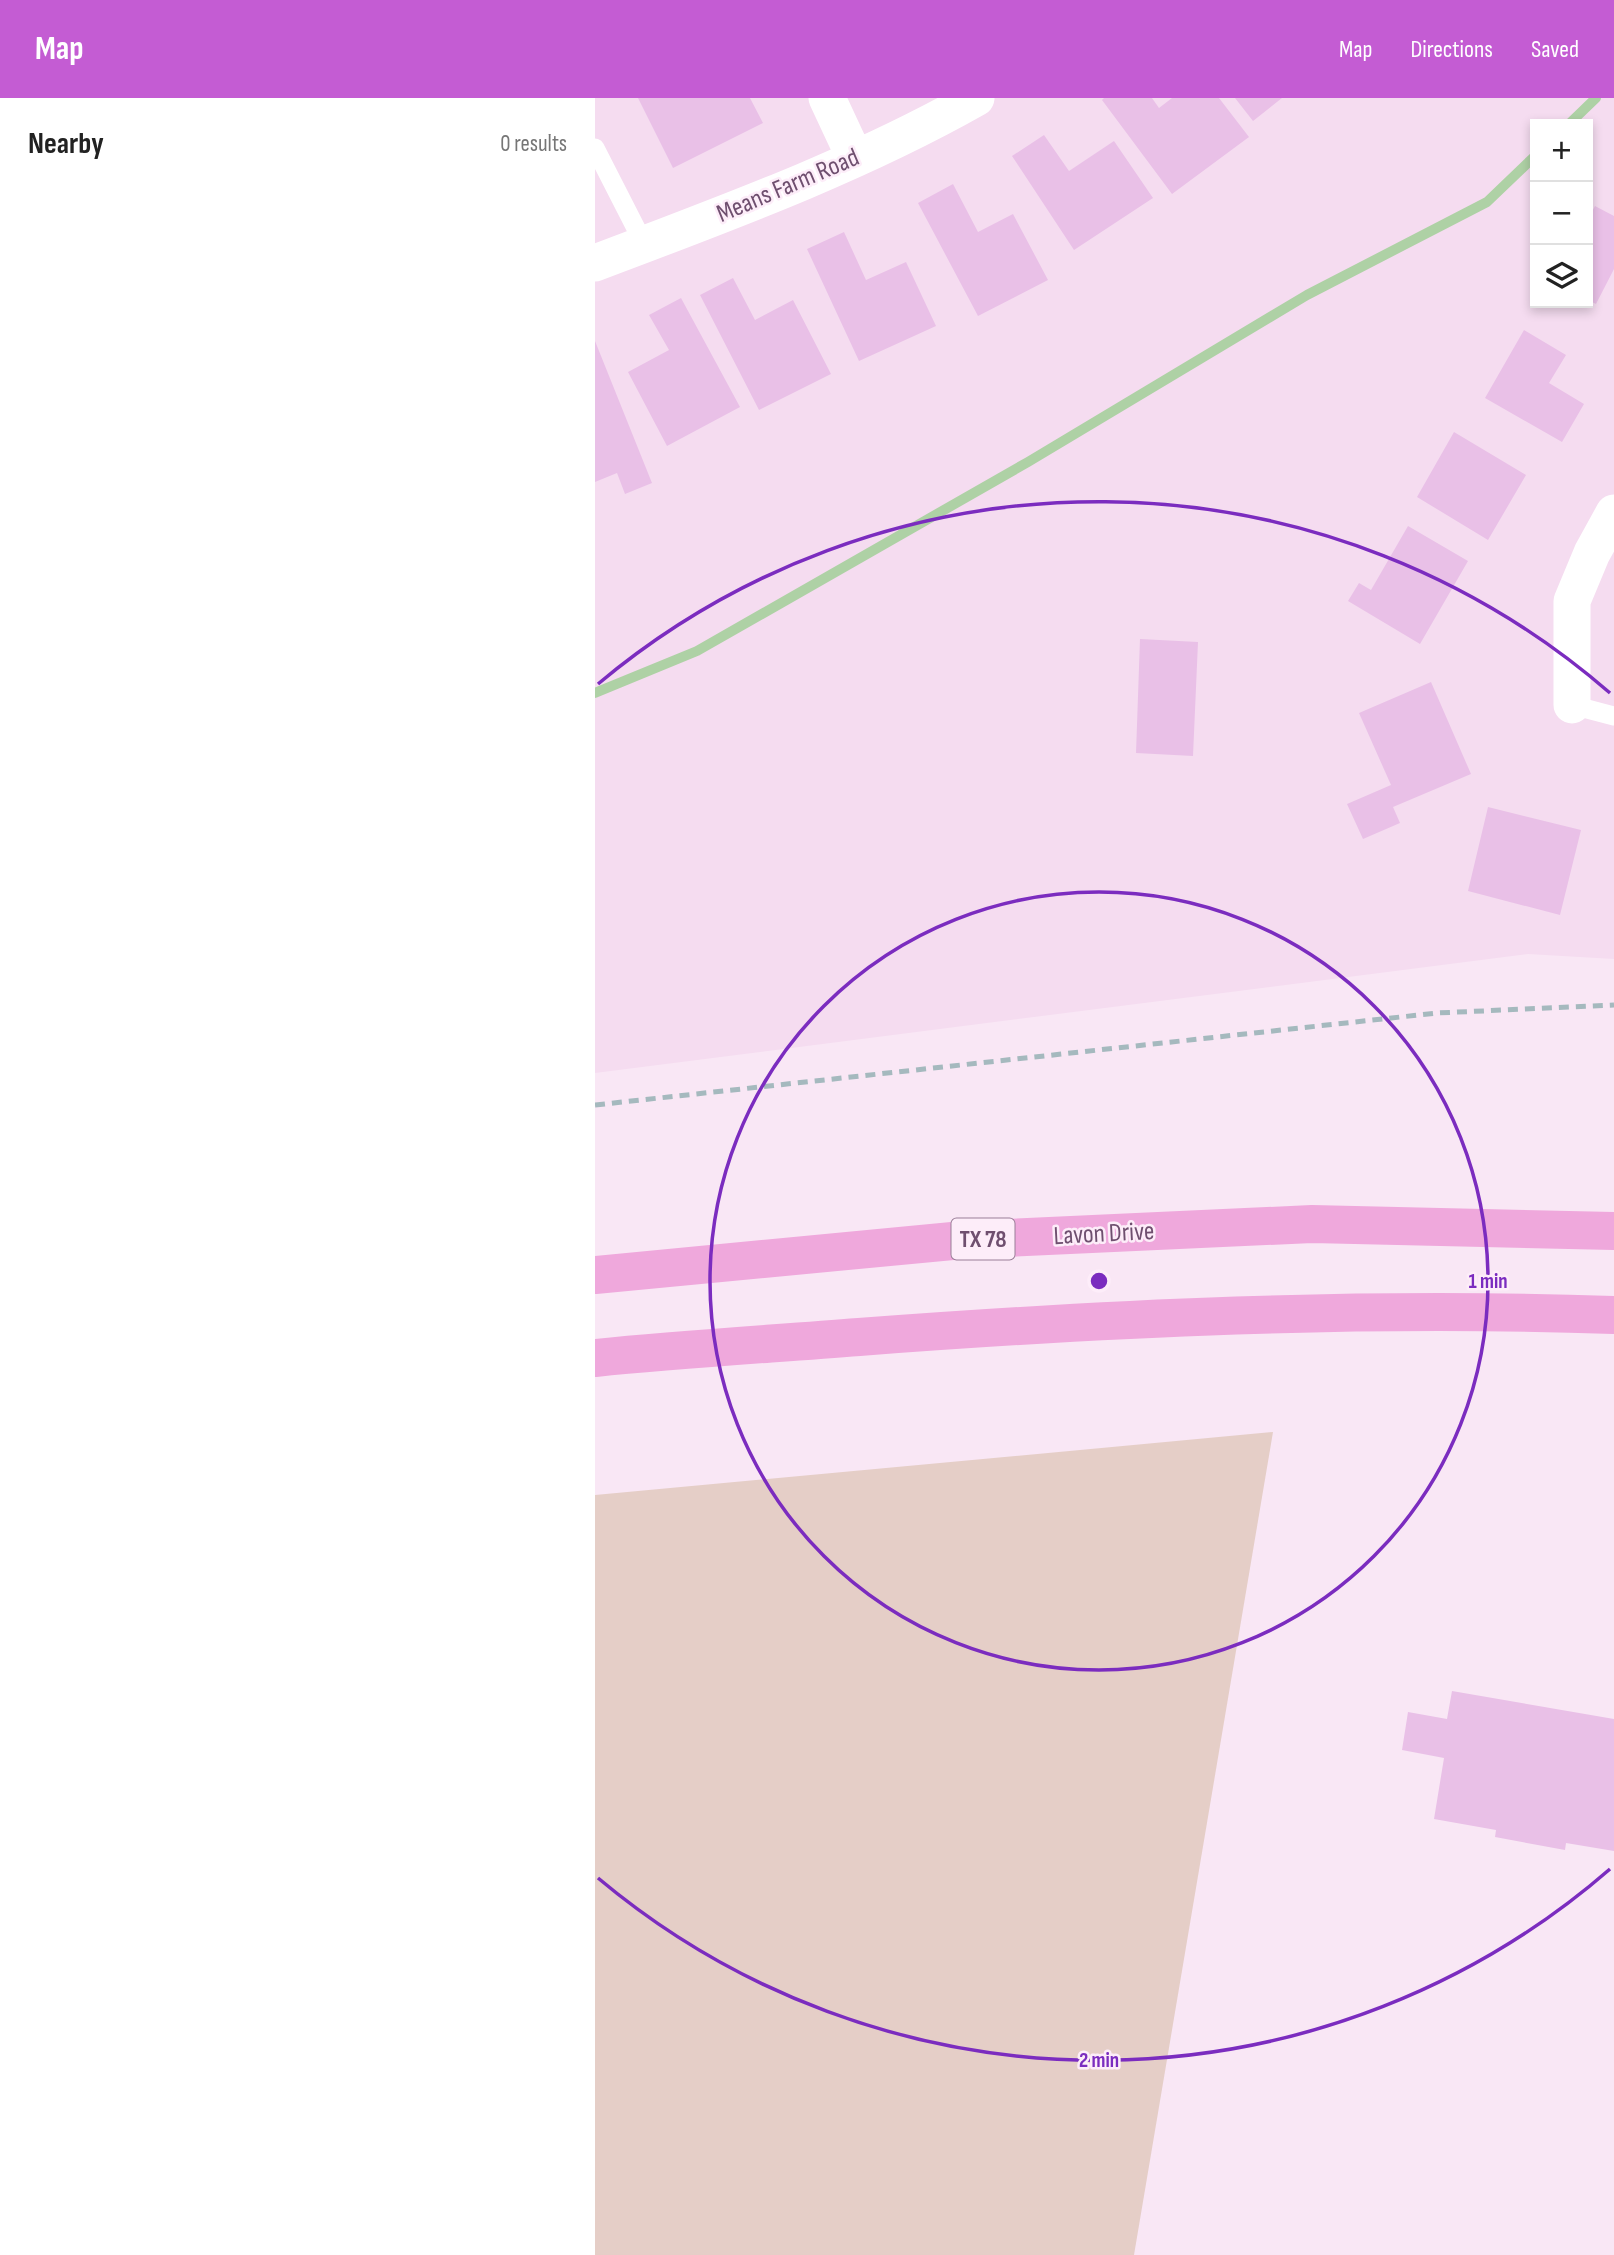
<!DOCTYPE html>
<meta charset="utf-8">
<style>
:root{--surface:#fff;--page:#f6f6f6;--text:#222;--muted:#767676;--line:#e0e0e0;--accent:#c45cd3}
body{margin:0;font-family:"Sofia Sans Condensed",sans-serif;background:var(--page);color:var(--text)}
.controls{position:absolute;right:21px;top:21px;display:grid;overflow:hidden;border-radius:0px;box-shadow:0 4px 10px #0003}
.controls button{width:63px;height:63px;display:grid;place-items:center;padding:0;border:0;border-bottom:2px solid var(--line);background:var(--surface);color:var(--text);font:35px sans-serif}
.list{margin:0;padding:0;list-style:none}
h2{display:flex;justify-content:space-between;align-items:center;height:91px;margin:0;padding:0 28px;font-size:30px}
h2 small{font-size:23px;font-weight:400;color:var(--muted)}
.icon{flex:none;width:38px;height:38px;fill:none;stroke:currentColor;stroke-width:2;stroke-linecap:round;stroke-linejoin:round}
.map{position:relative;flex:none;width:1019px;height:2157px;overflow:hidden}
header{display:flex;align-items:center;gap:42px;box-sizing:border-box;height:98px;padding:0 35px;background:var(--accent);color:#fff}
header strong{font-size:33px}
nav{display:flex;gap:38px;margin-inline-start:auto;font-size:24px}
main{display:flex}
aside{flex:1;background:var(--surface)}
.map>svg:first-child{display:block}
.residential{fill:#f5dcf0;fill-rule:evenodd}
.grass{fill:#e5cec7}
.lines{fill:none;stroke-linecap:round;stroke-linejoin:round}
.stream{stroke:#aed1a5;stroke-width:10}
.building{fill:#e9c0e7}
.service{stroke:#fff;stroke-width:19}
.minor{stroke:#fff;stroke-width:37}
.primary{stroke:#efa8dc;stroke-width:38}
.rail{stroke:#a5b9be;stroke-width:5;stroke-dasharray:10 7;stroke-linecap:butt}
.ring{fill:none;stroke:#7b2cbf;stroke-width:3.5}
.labels{text-anchor:middle;dominant-baseline:central;stroke-width:5;stroke-linejoin:round;paint-order:stroke}
.shield{fill:#fdedf9;stroke:#9a7e98;stroke-width:2}
.shield-label{font-size:24px;font-weight:bold;fill:#6f4f6f}
.street-label{font-size:26px;fill:#6f4f6f;stroke:#fdedf9}
.centre{fill:#7b2cbf;stroke:#fdedf9;stroke-width:3.5}
.ring-label{font-size:21px;text-anchor:middle;font-weight:bold;fill:#7b2cbf;stroke:#fdedf9;stroke-width:5;stroke-linejoin:round;paint-order:stroke}
</style>
<header>
<strong>Map</strong>
<nav><a>Map</a><a>Directions</a><a>Saved</a></nav>
</header>
<main>
<aside>
<h2>Nearby<small>0 results</small></h2>
<ul class="list">
</ul>
</aside>
<div class="map">
<svg width="1019" height="2157" viewBox="0 0 1019 2157">
<rect width="100%" height="100%" fill="#f9e7f5"/>
<path class="residential" d="M0,0H1019V861L933,856L0,975ZM940,26H993V205H940Z"/>
<path class="grass" d="M678,1334L539,2157H0V1397Z"/>
<g class="lines">
<path class="stream" d="M974,26L1001,0
M0,595L102,553L433,364L712,197L892,104L940,58"/>
</g>
<path class="building" d="M43,0H155L168,25L78,70Z
M509,0H557L564,10L577,0H624L654,39L577,96L507,2Z
M640,0H687L658,23Z
M449,37L474,73L519,43L558,100L479,152L417,58Z
M358,86L383,134L418,116L453,182L383,218L323,105Z
M1000,108L1019,118V171L1001,206L993,202V121Z
M249,134L271,182L311,164L341,228L264,263L212,151Z
M138,180L160,222L198,202L236,276L164,312L105,197Z
M86,200L145,309L72,348L33,274L74,252L54,217Z
M929,232L971,257L954,285L989,306L967,344L890,300Z
M0,243L57,385L30,396L22,375L0,384Z
M859,334L931,377L893,442L822,399Z
M813,428L873,463L825,546L753,503L764,485L776,492Z
M545,541L603,544L598,658L541,655Z
M836,584L876,676L798,709L805,725L768,741L752,706L796,687L764,615Z
M893,709L986,732L965,817L873,793Z
M857,1593L1019,1621V1753L971,1745L970,1752L900,1739L901,1732L839,1721L849,1660L807,1652L813,1614L852,1621Z"/>
<g class="lines">
<path class="service" d="M0,50L49,146
M977,607L1019,618"/>
<path class="minor" d="M232,0L260,60
M0,165C129,116 261,68 381,0
M977,607V503L997,455L1019,415"/>
<path class="primary" d="M0,1177L368,1142L717,1126L1019,1133
M0,1260C88,1251 176,1246 264,1239C515,1220 767,1208 1019,1217"/>
<path class="rail" d="M0,1007L842,915L1019,907"/>
</g>
<g class="ring">
<circle cx="504" cy="1183" r="389"/>
<path d="M1015 1771A779 779 0 0 1 3 1780M3 586A779 779 0 0 1 1015 595"/>
</g>
<g class="labels">
<rect class="shield" x="356.5" y="1120.5" width="63" height="41" rx="5"/>
<g class="shield-label">
<text x="388" y="1141">TX 78</text>
</g>
<g class="street-label">
<text transform="translate(193 88) rotate(-23)">Means Farm Road</text>
<text transform="translate(509 1136) rotate(-3)">Lavon Drive</text>
</g>
</g>
<circle cx="504" cy="1183" r="10" class="centre"/>
<g class="ring-label">
<text x="893" y="1190">1 min</text>
<text x="504" y="1969">2 min</text>
</g>
</svg>
<div class="controls">
<button>+</button>
<button>−</button>
<button><svg class="icon" aria-label="layers" viewBox="0 0 24 24"><path d="M12 4l9 5-9 5-9-5zM3 14l9 5 9-5"/></svg></button>
</div>
</div>
</main>
